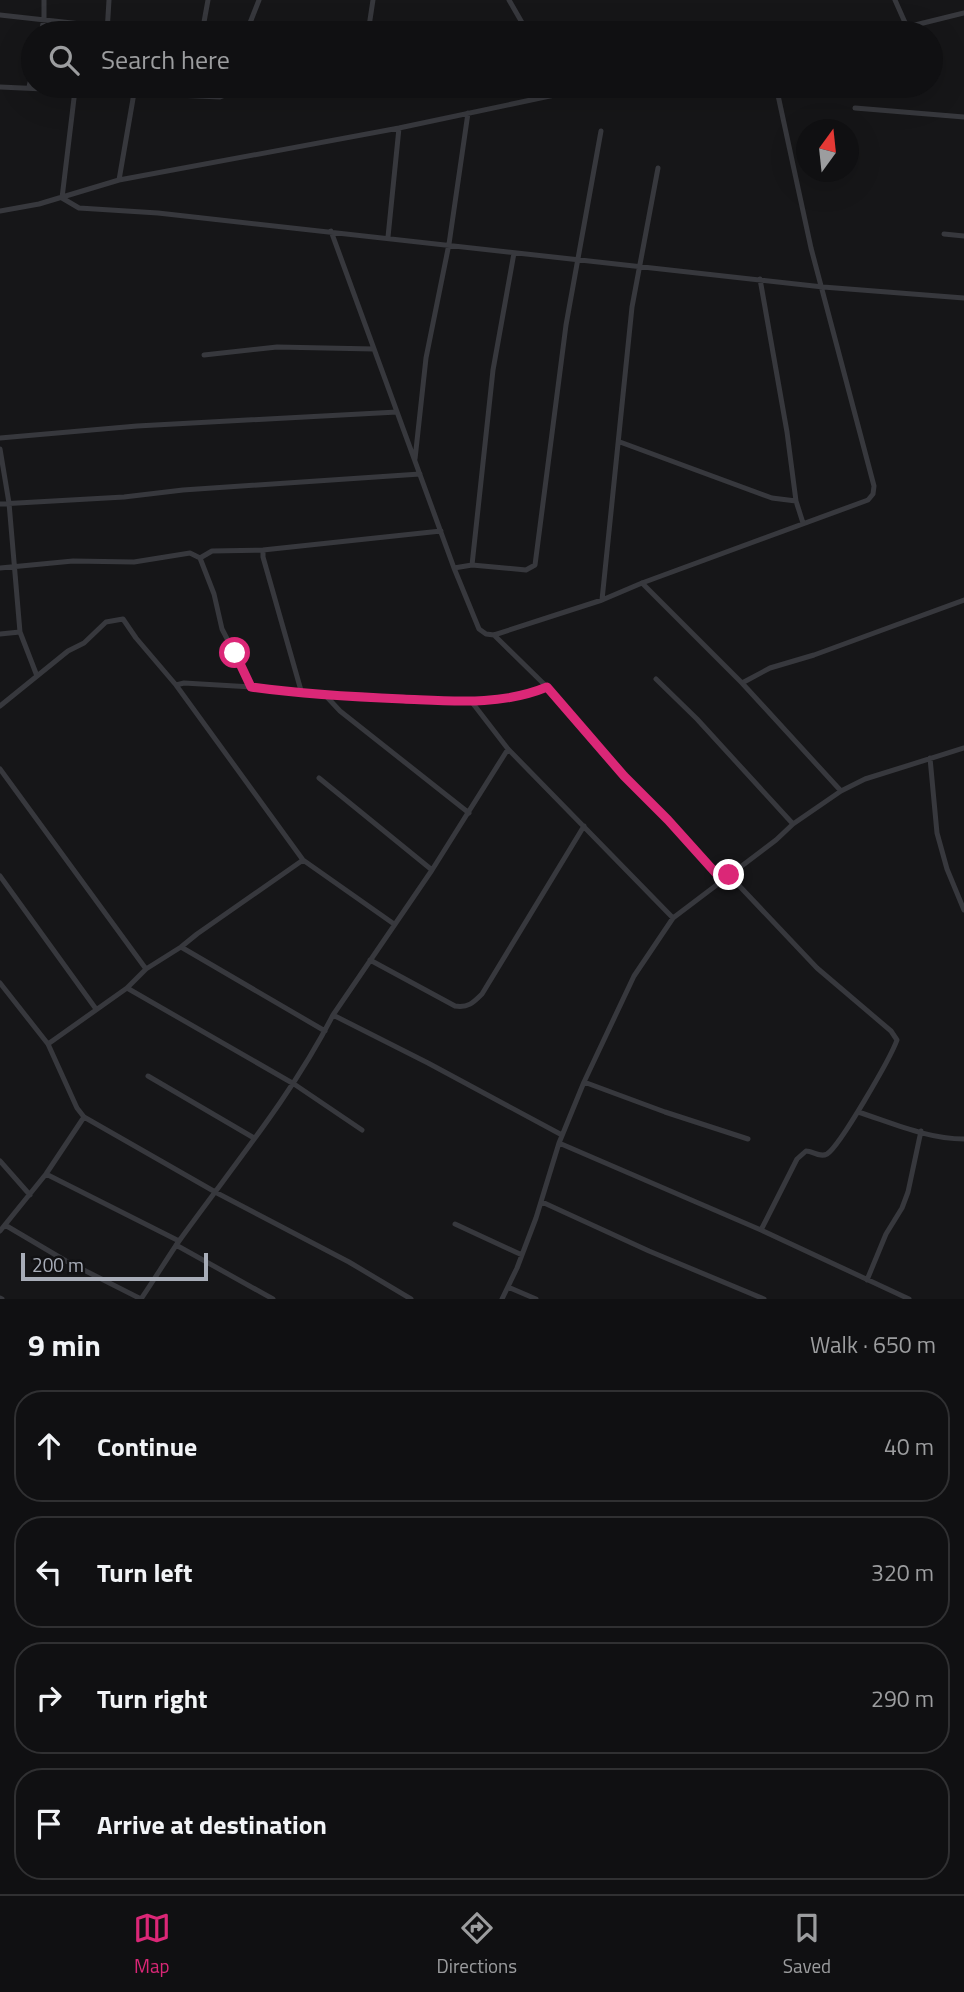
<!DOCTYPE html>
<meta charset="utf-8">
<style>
:root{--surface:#101012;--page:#19191b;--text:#f1f3f6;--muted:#9c9d9f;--line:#303032;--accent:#db2777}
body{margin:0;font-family:"Titillium Web",sans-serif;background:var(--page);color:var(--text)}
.compass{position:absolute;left:796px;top:119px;width:63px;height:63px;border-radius:50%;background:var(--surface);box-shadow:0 7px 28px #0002;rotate:15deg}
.scale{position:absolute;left:21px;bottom:18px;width:187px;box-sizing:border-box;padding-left:7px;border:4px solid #a8adb8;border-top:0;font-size:19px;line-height:24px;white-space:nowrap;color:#a8adb8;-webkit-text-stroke:5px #111113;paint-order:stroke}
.stop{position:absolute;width:21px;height:21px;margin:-16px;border:5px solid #db2777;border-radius:50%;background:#fff}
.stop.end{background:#db2777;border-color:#fff;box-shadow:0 2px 7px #0008}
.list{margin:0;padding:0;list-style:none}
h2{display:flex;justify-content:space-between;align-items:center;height:91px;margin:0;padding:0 28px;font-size:30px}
h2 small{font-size:23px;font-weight:400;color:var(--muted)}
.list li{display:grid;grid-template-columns:46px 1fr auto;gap:21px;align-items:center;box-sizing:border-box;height:112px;margin:0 14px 14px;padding:0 14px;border:2px solid var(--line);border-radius:28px}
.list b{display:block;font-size:26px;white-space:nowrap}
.list em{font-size:23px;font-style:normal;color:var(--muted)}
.icon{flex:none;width:38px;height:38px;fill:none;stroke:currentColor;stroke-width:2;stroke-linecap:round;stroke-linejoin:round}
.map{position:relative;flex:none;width:964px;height:1299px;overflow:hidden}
.search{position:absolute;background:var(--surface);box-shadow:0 7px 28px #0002;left:21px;right:21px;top:21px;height:77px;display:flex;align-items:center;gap:18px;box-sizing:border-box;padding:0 24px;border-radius:38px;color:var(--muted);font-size:26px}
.sheet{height:595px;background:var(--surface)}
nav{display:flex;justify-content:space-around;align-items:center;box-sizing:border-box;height:98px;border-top:2px solid var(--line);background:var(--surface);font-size:19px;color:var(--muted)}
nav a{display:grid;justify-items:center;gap:4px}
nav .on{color:var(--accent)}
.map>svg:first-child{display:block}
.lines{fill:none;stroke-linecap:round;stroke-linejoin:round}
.street{stroke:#37383d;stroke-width:5}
.route{stroke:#db2777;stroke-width:9}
</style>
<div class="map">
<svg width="964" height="1299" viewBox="0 0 964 1299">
<rect width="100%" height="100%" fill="#161618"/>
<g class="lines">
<path class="street" d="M509,0L528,33
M895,0L907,27
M0,15L108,27
M41,33L44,19V0
M107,33L109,0
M202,33L208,0
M246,33L259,0
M368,33L373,0
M865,33L907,27L964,13
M0,87L220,97L225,95L230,86
M29,87L33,69
M75,90L62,198L79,208L158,213L823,287L964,298
M359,91L360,86
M855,108L964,117
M119,180L134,93
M0,211L39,204L119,180L399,128L597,86
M331,231L454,568L479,629L486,634L494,635L602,600L642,583L868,500L873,494L874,486L811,248L776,86
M944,234L964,236
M388,237L399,128
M760,279L787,432L796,501L803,523
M204,355L277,347L374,349
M0,438L137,426L397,412
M620,442L772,498L796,501
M0,449L9,503L20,632L37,676
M415,459L426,358L449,244L468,113
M0,504L124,497L183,490L420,474
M263,550V557L302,694
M200,558L212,551L263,550L441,531
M472,565L493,370L514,253
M0,568L73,561L134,562L190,553L200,558L214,594L222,629L252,687
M454,568L472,565L526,570L535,565L566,325L601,131
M642,583L742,683L841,791
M602,600L632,307L658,168
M0,634L20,632
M494,635L547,687L624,776L668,820L722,880
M656,679L697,719L793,824
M742,683L770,668L814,655L964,600
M176,685L184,683L252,687L326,696L471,701L511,699L547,687
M326,696L340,711L469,813
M471,701L508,749L673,918
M0,706L68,651L84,643L106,622L123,619L136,638L176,685L303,860L394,924
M930,758L937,833L947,869L964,910
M0,769L146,969
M319,778L432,870
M729,875L817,968L891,1031L897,1040C891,1057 840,1146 827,1154C820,1158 813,1151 806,1151L797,1159L761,1230
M0,876L96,1009
M181,947L325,1031
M370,960L455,1006C468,1008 473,1003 482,994L584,826
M0,983L48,1044L77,1108L84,1117L217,1193L349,1262L411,1299
M127,988L294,1084L362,1130
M333,1015L432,870L508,749
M48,1044L127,988L146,969L181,947L197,934L303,860
M148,1076L254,1138
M584,1082L665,1112L748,1139
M858,1112C892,1123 928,1139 964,1139
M559,1143L761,1230L909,1299
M0,1161L30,1195
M46,1174L179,1241
M542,1202L649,1251L764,1299
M455,1224L522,1255
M5,1225L66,1261L141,1299
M0,1231L46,1174L84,1117
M176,1245L273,1299
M867,1280L886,1234L902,1208L908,1192L921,1131
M508,1287L536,1299
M0,1298L2,1299
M141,1299C154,1280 166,1260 179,1241C232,1167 291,1097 333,1015L428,1063L562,1135
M502,1299L517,1268L536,1218L559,1143L584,1082L634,976L673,918L776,840L793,824L841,791L865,779L964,748"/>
</g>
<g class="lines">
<path class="route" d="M235,653L251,687C302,694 352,697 403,699C452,701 501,706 547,687L624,776L668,820L722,880L729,875"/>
</g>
</svg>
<svg class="compass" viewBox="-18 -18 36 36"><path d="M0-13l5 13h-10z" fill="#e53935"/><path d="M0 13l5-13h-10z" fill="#9c9d9f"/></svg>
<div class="scale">200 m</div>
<div class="stop" style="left:235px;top:653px"></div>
<div class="stop end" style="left:729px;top:875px"></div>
<div class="search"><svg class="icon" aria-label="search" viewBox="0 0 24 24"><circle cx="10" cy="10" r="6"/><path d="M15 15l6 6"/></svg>Search here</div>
</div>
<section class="sheet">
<h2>9 min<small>Walk · 650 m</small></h2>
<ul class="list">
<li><svg class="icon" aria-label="ahead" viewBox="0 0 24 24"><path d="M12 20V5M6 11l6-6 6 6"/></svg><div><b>Continue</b></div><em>40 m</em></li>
<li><svg class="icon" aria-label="left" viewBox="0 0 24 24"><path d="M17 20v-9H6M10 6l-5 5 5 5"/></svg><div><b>Turn left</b></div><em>320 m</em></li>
<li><svg class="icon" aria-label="right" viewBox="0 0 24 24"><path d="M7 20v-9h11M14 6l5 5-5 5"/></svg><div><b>Turn right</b></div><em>290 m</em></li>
<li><svg class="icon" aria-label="arrive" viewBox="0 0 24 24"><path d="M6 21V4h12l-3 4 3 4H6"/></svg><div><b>Arrive at destination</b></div></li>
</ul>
</section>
<nav>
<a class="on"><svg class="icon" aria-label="map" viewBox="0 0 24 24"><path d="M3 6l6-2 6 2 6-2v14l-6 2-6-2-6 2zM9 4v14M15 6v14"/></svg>Map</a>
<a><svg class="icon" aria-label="directions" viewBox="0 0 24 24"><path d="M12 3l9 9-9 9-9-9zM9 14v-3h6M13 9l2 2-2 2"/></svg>Directions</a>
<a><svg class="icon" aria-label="saved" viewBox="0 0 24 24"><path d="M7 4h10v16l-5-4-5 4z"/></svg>Saved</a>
</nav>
